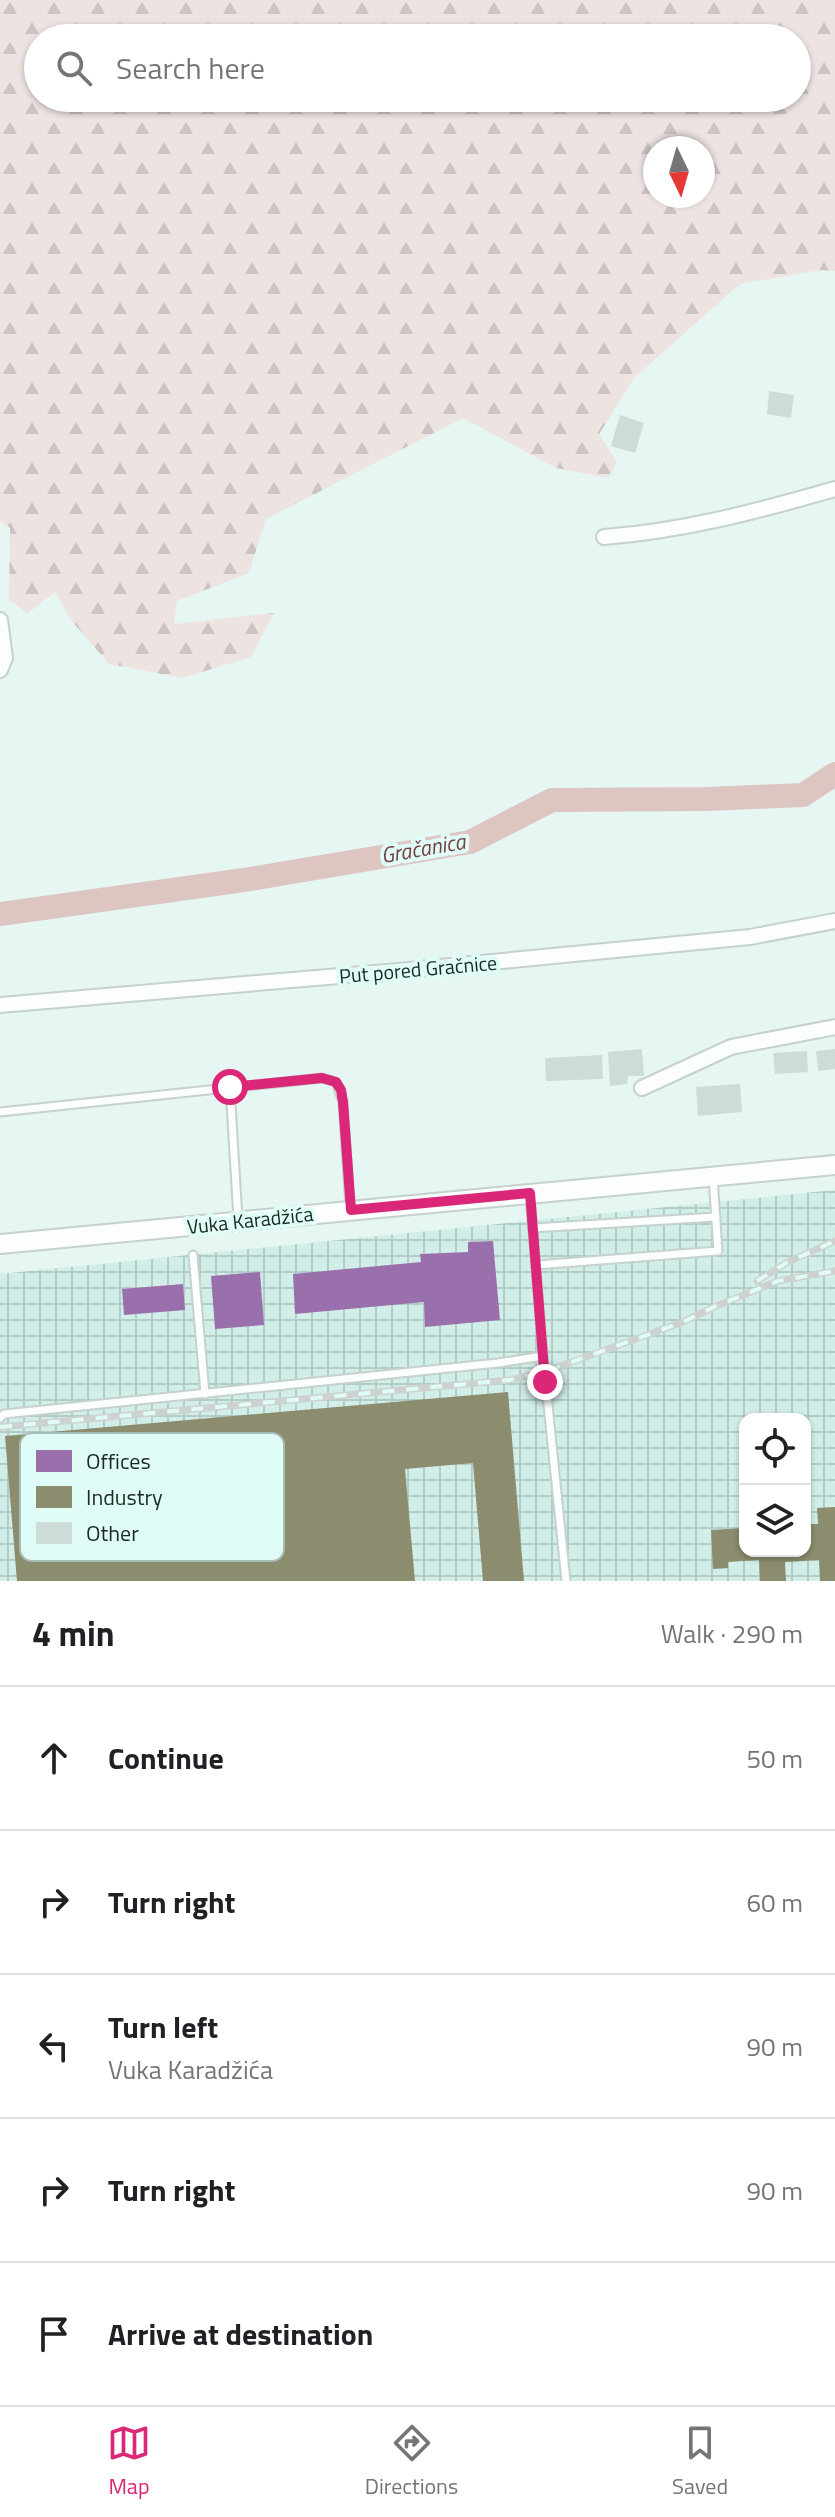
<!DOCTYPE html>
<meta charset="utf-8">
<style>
:root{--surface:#fff;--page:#f6f6f6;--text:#202124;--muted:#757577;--line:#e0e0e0;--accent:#db2777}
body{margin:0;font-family:"Titillium Web",sans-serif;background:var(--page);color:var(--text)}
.controls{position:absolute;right:24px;bottom:24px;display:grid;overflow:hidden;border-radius:16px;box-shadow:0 2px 6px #0004}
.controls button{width:72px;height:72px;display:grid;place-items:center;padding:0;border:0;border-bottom:2px solid var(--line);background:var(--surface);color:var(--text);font:40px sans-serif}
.compass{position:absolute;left:643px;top:136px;width:72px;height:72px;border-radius:50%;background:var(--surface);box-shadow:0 2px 6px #0004;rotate:175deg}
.stop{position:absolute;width:24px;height:24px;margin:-18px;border:6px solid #db2777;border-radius:50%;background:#fff}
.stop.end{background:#db2777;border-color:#fff;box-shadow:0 2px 8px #0008}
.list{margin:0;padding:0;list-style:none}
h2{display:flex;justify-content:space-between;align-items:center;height:104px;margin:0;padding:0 32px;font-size:34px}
h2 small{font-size:26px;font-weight:400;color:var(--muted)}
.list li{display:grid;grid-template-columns:52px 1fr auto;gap:24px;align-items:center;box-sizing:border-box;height:144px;padding:0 32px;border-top:2px solid var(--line)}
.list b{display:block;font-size:30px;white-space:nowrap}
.list p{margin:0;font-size:26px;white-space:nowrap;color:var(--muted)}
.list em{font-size:26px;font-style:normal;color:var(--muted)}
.icon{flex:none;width:44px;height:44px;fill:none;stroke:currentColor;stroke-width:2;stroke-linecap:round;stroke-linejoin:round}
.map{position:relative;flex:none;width:835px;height:1581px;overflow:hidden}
.search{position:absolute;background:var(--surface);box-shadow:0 2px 6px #0004;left:24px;right:24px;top:24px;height:88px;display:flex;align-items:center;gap:20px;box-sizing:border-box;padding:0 28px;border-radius:44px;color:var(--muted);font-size:30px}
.sheet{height:824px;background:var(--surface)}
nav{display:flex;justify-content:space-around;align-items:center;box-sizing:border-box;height:112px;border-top:2px solid var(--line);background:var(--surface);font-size:22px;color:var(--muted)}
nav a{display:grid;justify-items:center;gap:4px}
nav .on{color:var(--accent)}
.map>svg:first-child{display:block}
.industrial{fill:url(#industrial-grid);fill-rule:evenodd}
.forest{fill:url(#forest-firs);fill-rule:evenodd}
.offices{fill:#9970ab}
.industry{fill:#8c8c6e}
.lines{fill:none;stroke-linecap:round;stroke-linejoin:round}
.river{stroke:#ddc5c2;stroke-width:24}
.building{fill:#cddcd9}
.lane-casing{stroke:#c5d1ce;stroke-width:11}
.street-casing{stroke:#c5d1ce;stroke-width:18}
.secondary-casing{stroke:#c5d1ce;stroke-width:22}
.lane{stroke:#fbfefd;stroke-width:7}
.street{stroke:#fbfefd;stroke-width:14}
.secondary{stroke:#fbfefd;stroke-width:18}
.rail-casing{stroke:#cdd2d1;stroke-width:7}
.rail{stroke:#e0fcf6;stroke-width:4;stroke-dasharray:12;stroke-linecap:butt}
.route{stroke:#db2777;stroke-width:10}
.labels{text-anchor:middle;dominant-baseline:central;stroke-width:8;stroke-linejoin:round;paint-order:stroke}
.street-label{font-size:20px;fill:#1d2825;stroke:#e0fcf6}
.water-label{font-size:22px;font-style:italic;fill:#773f3e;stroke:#e0fcf6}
.key{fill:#e0fcf6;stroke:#a6bcb7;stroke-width:2}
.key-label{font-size:22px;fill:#1d2825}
</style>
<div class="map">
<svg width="835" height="1581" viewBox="0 0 835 1581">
<defs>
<pattern id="industrial-grid" width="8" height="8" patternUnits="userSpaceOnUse" patternTransform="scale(2)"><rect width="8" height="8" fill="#d2eee8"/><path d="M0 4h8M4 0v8" fill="none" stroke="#b4ccc7"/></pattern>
<pattern id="forest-firs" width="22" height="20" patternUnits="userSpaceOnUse" patternTransform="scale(2)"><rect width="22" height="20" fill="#ede4e2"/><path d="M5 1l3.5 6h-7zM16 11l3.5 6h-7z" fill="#cbc4c2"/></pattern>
</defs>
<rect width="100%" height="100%" fill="#e6f6f2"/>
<path class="industrial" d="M835,1190V1581H0V1274ZM745,1419H805V1551H745Z"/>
<path class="forest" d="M0,0H835V271L821,270L740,284L634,378L599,434L617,462L608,478L556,468L463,418L266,519L249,573L177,601L174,624L274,613L251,657L182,678L109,664L71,620L55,592L27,614L9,599L10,528L0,521ZM38,38H797V98H38ZM655,148H703V196H655Z"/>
<path class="offices" d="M493,1241L500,1320L425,1327L424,1302L295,1314L293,1274L421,1262L420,1254L468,1252V1242Z
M260,1272L264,1325L215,1329L211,1276Z
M183,1284L185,1310L124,1315L122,1289Z"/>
<path class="industry" d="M508,1392L524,1581H483L473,1463L405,1469L415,1581H17L5,1436Z
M835,1507V1581H820L819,1560L785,1562L786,1581H760L759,1560L728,1562V1568L713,1569L711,1530L745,1528V1551H805V1524H818L817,1508Z"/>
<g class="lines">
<path class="river" d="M0,914L244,880L470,842L552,800L706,799L803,795L835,774"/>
</g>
<path class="building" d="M769,391L794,395L791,418L767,414Z
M620,415L644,423L635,453L611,446Z
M642,1049L644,1076H628L627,1084L610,1086L608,1052Z
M835,1049V1069L818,1071L816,1051Z
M807,1051L808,1072L775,1074L773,1053Z
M602,1055L603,1079L546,1081L545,1058Z
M740,1084L742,1112L698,1116L696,1087Z"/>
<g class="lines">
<defs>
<path id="lane" d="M230,1087L238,1219
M0,1112L322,1078L336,1082L343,1102L350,1208
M530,1195L543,1356L566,1581
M532,1228L716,1217
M193,1255L205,1394
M536,1265L718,1251L713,1177
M0,1418L4,1414L498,1363L543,1356"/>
<path id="street" d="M604,537C683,531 759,511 835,489
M0,620L5,658L0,670
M0,1005L398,971L750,937L835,921
M642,1088L731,1047L835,1027"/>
<path id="secondary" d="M0,1244L835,1165"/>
</defs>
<use href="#lane" class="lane-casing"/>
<use href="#street" class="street-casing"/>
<use href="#secondary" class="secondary-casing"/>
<use href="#lane" class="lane"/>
<use href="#street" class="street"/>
<use href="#secondary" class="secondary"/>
<defs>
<path id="rail" d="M757,1281L786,1263L835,1241
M0,1427L510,1380L544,1372L683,1322L714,1307L778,1281L835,1271"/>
</defs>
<use href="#rail" class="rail-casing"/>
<use href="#rail" class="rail"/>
</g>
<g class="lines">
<path class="route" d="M230,1087L322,1078L336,1082L341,1090L343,1102L351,1210L530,1193L545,1382"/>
</g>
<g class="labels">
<g class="street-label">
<text transform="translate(418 969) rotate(-5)">Put pored Gračnice</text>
<text transform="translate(250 1220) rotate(-6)">Vuka Karadžića</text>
</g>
<g class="water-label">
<text transform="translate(423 848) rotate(-10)">Gračanica</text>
</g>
</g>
<rect x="20" y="1433" width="264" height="128" rx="12" class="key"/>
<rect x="36" y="1450" width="36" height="22" fill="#9970ab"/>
<rect x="36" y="1486" width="36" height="22" fill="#8c8c6e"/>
<rect x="36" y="1522" width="36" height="22" fill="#cddcd9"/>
<g class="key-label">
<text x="86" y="1469">Offices</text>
<text x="86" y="1505">Industry</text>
<text x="86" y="1541">Other</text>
</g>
</svg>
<div class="controls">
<button><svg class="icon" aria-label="locate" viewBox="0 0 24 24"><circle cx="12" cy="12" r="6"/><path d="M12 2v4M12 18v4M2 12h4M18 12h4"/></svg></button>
<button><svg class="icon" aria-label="layers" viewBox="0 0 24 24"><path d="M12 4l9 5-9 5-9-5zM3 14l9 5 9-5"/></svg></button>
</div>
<svg class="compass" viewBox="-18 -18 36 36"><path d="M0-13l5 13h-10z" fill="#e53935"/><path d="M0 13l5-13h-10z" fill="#757577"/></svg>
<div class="stop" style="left:230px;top:1087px"></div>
<div class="stop end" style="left:545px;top:1382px"></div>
<div class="search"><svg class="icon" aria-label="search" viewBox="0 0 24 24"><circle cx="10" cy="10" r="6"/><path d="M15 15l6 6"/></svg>Search here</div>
</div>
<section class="sheet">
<h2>4 min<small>Walk · 290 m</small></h2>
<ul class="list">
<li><svg class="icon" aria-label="ahead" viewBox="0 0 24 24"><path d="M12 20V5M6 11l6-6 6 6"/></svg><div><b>Continue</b></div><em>50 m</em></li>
<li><svg class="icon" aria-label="right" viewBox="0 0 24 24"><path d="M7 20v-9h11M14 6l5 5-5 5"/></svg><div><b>Turn right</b></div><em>60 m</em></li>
<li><svg class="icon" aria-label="left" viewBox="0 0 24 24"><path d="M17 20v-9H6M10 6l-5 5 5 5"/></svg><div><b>Turn left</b><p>Vuka Karadžića</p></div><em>90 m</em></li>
<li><svg class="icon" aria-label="right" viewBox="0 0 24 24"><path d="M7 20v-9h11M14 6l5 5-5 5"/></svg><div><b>Turn right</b></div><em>90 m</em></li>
<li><svg class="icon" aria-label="arrive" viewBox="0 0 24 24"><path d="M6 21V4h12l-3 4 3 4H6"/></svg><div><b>Arrive at destination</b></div></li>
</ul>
</section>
<nav>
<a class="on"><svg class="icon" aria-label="map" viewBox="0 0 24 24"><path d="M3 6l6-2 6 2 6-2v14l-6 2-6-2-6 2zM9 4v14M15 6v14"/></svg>Map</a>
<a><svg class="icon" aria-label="directions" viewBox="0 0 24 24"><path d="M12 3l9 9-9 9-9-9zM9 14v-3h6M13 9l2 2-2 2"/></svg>Directions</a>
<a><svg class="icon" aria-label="saved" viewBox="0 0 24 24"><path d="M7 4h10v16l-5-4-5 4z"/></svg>Saved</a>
</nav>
